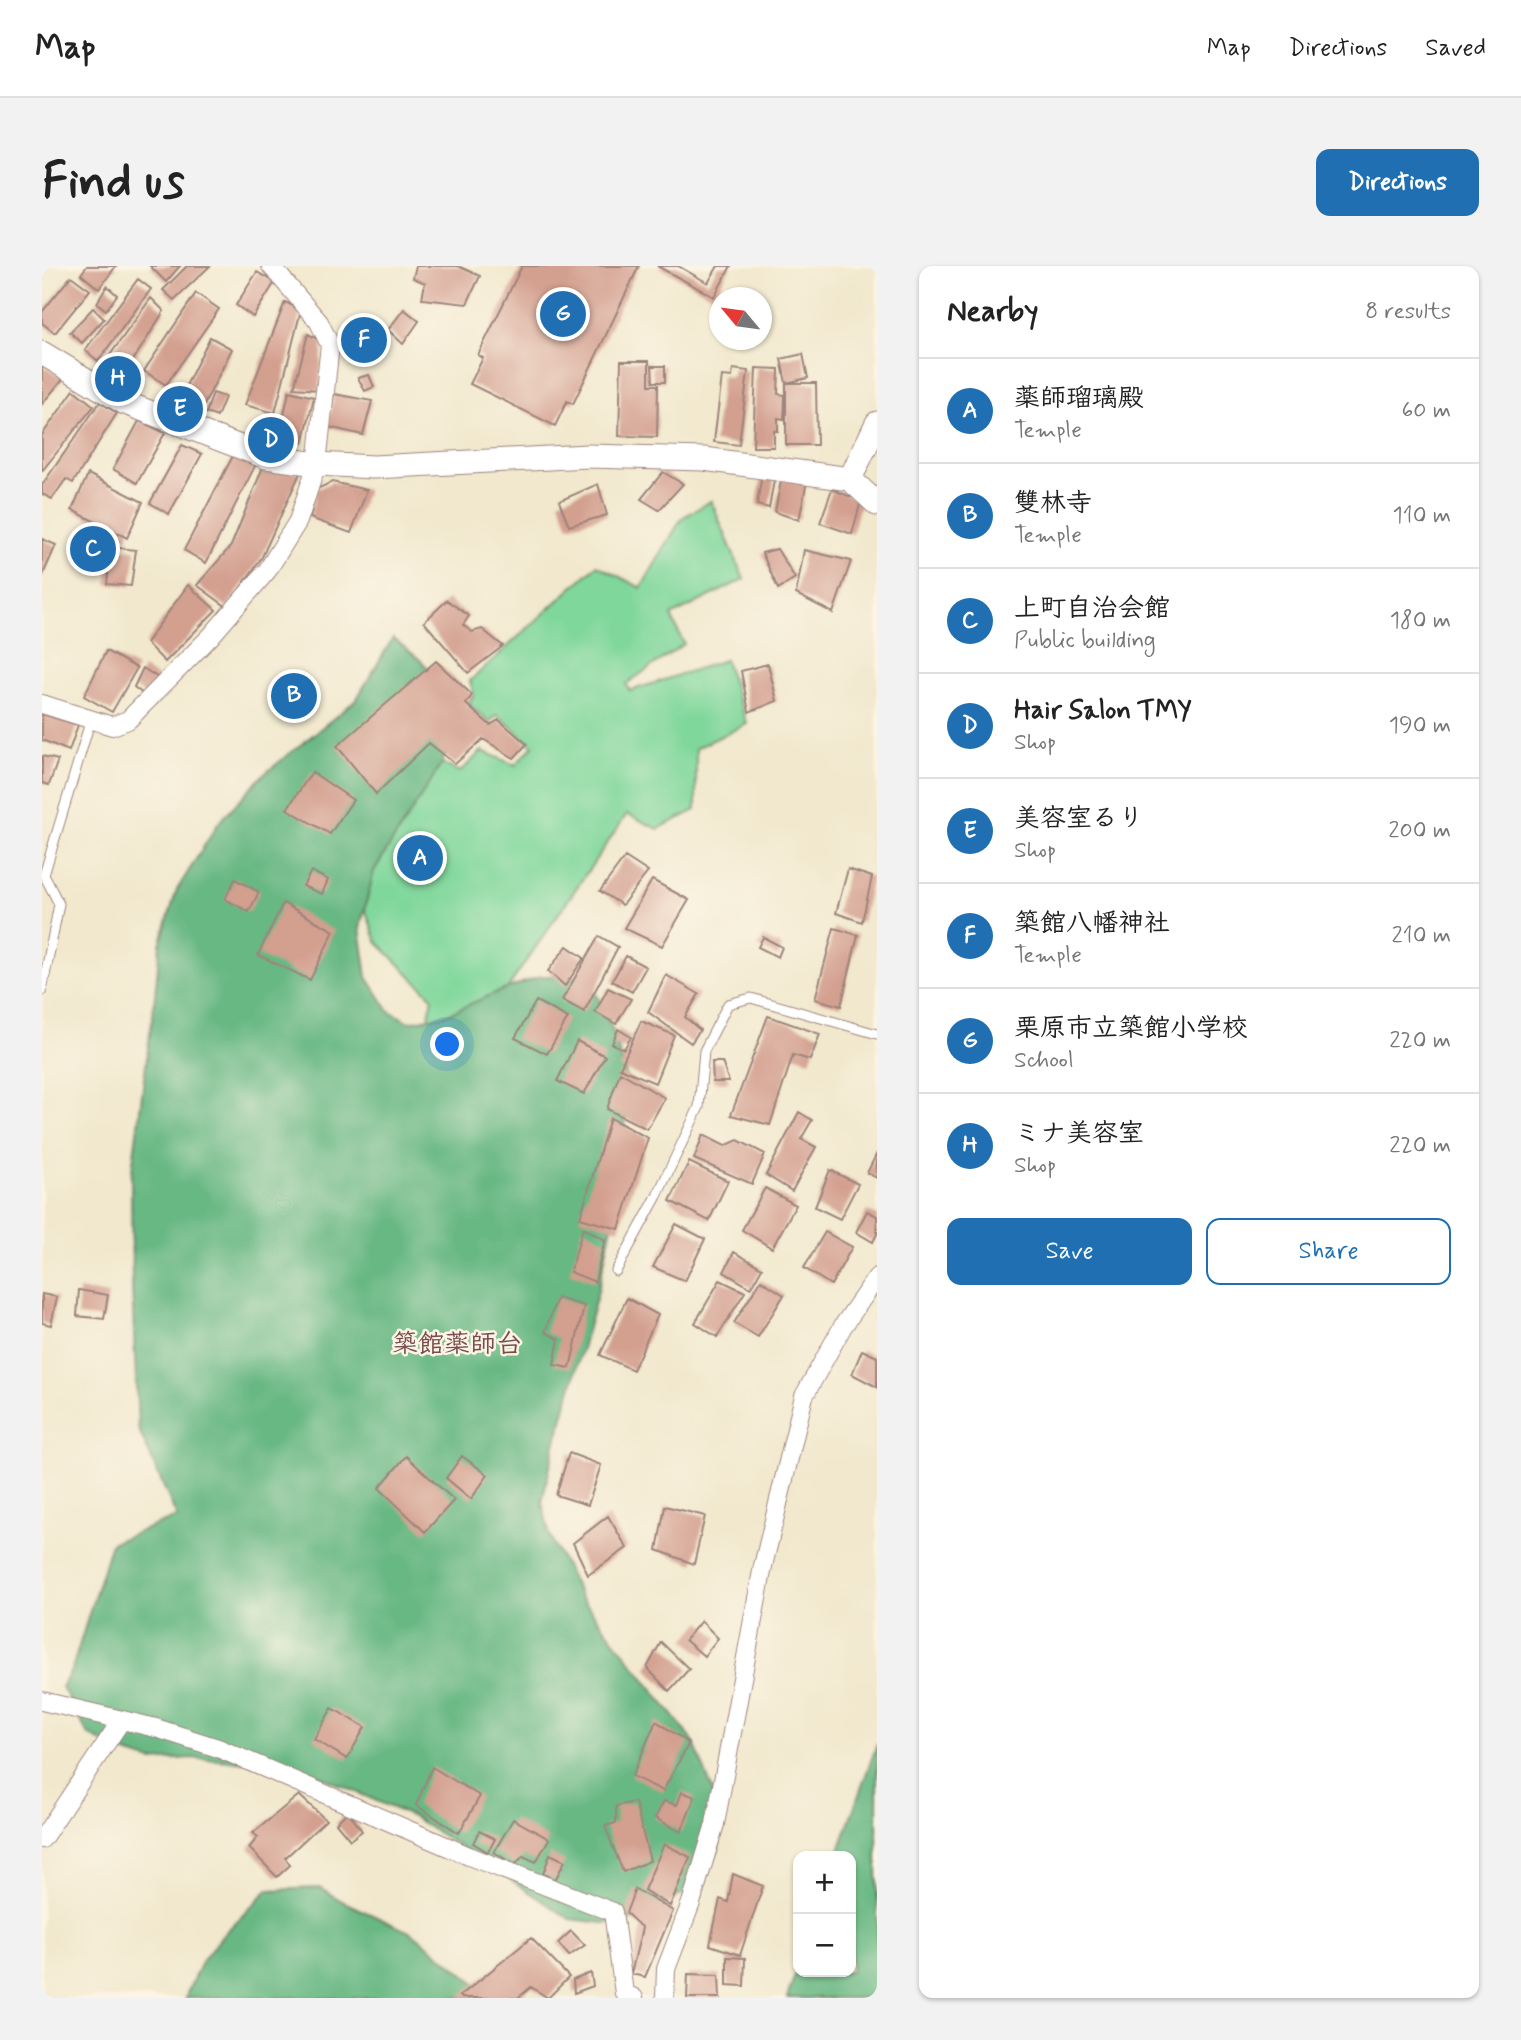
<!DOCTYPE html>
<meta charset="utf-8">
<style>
:root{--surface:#fff;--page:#f2f2f2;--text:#222;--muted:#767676;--line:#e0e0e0;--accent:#1f6fb2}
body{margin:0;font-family:Mynerve,"Klee One",sans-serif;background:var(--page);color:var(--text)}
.controls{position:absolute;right:21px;bottom:21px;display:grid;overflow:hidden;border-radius:14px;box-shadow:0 2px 5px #0004}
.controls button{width:63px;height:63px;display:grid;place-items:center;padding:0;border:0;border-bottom:2px solid var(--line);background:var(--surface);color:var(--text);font:35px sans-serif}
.compass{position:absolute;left:667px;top:21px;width:63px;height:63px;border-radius:50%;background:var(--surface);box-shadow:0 2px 5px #0004;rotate:299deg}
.you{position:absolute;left:406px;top:779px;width:24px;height:24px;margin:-18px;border:5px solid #fff;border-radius:50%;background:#1a73e8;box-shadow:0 0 0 10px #1a73e833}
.badge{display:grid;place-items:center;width:46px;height:46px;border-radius:50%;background:var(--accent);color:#fff;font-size:23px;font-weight:700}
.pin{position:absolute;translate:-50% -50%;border:4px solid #fff;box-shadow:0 2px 7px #0006}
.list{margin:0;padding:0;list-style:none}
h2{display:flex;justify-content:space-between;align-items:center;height:91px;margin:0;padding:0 28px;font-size:30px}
h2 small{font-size:23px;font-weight:400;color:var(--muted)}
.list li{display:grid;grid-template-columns:46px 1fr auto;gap:21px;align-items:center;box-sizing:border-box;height:105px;padding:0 28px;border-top:2px solid var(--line)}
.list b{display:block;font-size:26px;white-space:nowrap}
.list p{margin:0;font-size:23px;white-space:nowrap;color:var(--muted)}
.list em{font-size:23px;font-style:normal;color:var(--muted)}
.actions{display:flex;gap:14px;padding:21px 28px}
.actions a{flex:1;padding:16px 0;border:2px solid var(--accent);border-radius:14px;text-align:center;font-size:24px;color:var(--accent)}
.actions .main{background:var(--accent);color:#fff}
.map{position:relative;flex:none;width:835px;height:1732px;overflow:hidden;border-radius:14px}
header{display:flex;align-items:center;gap:42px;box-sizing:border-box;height:98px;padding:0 35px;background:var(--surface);border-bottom:2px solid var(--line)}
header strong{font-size:33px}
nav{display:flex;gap:38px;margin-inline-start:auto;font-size:24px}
.intro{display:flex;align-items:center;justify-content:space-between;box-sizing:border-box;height:168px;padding:0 42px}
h1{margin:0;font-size:49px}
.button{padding:18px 32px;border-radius:14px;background:var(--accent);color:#fff;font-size:24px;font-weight:700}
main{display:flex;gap:42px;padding:0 42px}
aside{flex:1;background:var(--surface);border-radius:14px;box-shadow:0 2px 5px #0004}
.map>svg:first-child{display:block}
.green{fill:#7fd79b;stroke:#647b63;stroke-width:2}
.forest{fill:#67b883;stroke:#586c57;stroke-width:2}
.building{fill:#d39f8f}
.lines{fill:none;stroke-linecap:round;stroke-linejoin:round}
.service-casing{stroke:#9e847c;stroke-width:11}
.minor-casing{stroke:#9e847c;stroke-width:20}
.tertiary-casing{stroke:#9e847c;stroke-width:25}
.service{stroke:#fff;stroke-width:9}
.minor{stroke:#fff;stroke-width:18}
.tertiary{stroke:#fff;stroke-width:23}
.labels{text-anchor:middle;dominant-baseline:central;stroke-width:5;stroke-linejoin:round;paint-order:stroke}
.neighbourhood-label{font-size:26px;font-weight:bold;fill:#7a4c4e;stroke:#fcf5e5}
</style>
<header>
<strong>Map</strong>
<nav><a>Map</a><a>Directions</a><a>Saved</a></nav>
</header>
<div class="intro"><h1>Find us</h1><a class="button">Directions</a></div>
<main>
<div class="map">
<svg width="835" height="1732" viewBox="0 0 835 1732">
<rect width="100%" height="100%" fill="#fcf5e5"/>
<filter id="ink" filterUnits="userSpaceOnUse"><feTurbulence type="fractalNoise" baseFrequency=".0143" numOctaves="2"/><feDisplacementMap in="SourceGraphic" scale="14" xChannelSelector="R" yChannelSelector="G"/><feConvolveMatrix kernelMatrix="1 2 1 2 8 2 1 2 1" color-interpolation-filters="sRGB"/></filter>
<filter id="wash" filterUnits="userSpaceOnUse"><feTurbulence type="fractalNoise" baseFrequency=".00686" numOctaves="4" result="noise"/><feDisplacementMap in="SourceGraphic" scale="28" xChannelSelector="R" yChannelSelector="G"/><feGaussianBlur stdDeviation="1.57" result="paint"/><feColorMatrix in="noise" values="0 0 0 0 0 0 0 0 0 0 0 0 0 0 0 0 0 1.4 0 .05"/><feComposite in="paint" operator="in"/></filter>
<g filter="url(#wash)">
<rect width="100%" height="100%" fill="#f1e8cd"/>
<path class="green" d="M669,235L702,313L629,350L642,378L584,418L588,425L683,394L705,458L654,482V544L616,563L585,548L432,771L381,776L391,732L335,676L317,626L393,494L418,506L440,485L473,499L491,480L456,449L447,456L427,438L432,428L428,415L555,299L599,322L640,252Z"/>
<path class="forest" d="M351,372L376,392L404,420L413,458L400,497L332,605L318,662L325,711L346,744L367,756L404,749L453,727L499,710L534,711L555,729L571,765L584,809L583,876L574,941L555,1029L513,1179L500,1236L508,1271L539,1331L651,1475L679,1545L676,1584L664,1605L643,1626L602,1652L562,1657L528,1653L454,1604L371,1551L253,1499L148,1492L110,1495L74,1484L46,1468L20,1421L30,1403L69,1277L135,1251L96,1162L90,1019L89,912L113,730L118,678L135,624L177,556L220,510L314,434Z
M835,1478V1732H745L756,1699V1706H809V1590H795Z
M278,1622L302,1636L372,1668L452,1732H143L159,1696L179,1671L226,1624Z"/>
<g id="blocks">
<path class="building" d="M45,0H74L57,23L39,8Z
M108,0H138L124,16Z
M145,0H168L132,34L121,24Z
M374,0H416L438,10L425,38L380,33L383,17L371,12Z
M480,0H597L531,138L525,135L513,160L428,118L441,92L436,89Z
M615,0H636L666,17L676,0H689L672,31Z
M215,6L233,16L211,51L194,39Z
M29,10L48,24L13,67L0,57V46Z
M96,13L109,23L56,95L43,84Z
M65,20L75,29L64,44L55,37Z
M154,27L177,43L124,119L102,105Z
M109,32L122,45L82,109L63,96Z
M243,36L259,44L233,147L203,139Z
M51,42L62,53L40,77L28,66Z
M362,43L377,55L361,78L346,64Z
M266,68L281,76L277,124L252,122Z
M168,71L190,83L158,147L137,134Z
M761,88L766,112L744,117L739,93Z
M579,95H607V119H616L615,171L577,170Z
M0,99L21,113L0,138Z
M610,100H623V116H611Z
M714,102L737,103L736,128L743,129L742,153L736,152V165H732V181H711Z
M691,103L706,105L697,179L672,176L680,110L690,111Z
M327,109L332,121L323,125L316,112Z
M744,117H774L775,179H744Z
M32,124L52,140L0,205V169Z
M247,125L272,131L261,177L237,172Z
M171,127L183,131L175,151L164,147Z
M292,128L330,135L321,169L286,161Z
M58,136L75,147L31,217L24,213L10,233L0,228V219Z
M97,155L123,167L95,217L71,203Z
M140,179L160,188L127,248L108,237Z
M192,188L215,196L164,297L142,284Z
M223,196L258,207L220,291L185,341L155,319L189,280Z
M741,205L765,215L757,254L733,246Z
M621,206L641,218L617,244L599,233Z
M46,208L101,236L85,272L30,244Z
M720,208L733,209L727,242L715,239Z
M290,216L325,224L309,267L268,252L275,223Z
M556,218L565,249L527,260L517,235Z
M790,223L819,235L810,268L778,257Z
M0,273L14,279L0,311Z
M69,281L94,284L89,320L65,318Z
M735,283L753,312L736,323L720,287Z
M762,284L809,295L791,347L754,328Z
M146,319L174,344L123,396L104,377Z
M405,334L427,350L421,359L430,366L440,363L461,380L426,407L382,356Z
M64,385L95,402L70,446L42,430Z
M394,395L430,429L424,438L448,459L457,454L485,478L472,492L441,473L413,498L387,477L334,528L295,480Z
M726,398L735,435L707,446L699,405Z
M101,402L118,413L105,431L92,421Z
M0,448L36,459L27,485L0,474Z
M0,490L16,494L7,519L0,517Z
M270,506L311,534L288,568L245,543Z
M583,591L606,606L580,639L558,625Z
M806,603L830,611L820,656L794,647Z
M269,605L286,614L280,628L261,620Z
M193,613L217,626L207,646L183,633Z
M610,614L647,634L620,680L582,662Z
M241,637L292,665L268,714L216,689Z
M792,662L816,669L799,740L773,733Z
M557,670L576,681L542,746L520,734Z
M721,671L740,681L736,691L716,681Z
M525,680L542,692L523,720L506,705Z
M584,690L604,701L590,726L570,715Z
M624,709L657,728L643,751L658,764L649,777L606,746Z
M566,722L589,733L574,758L553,746Z
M494,735L526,752L505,788L473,772Z
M726,750L778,768L768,794L751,789L728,859L689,849Z
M599,755L632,769L613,817L578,802Z
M576,763L589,771L582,783L570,778Z
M535,775L563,790L542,828L515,815Z
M670,796H680L687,816H671Z
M578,806L623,832L605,863L565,843Z
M757,846L770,854L759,873L774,881L750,925L724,909Z
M568,852L606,872L577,963L538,952Z
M661,869L683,880L696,874L723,888L710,918L652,893Z
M835,887V912L825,907Z
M647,896L686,915L667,955L628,935Z
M788,904L816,918L798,953L773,941Z
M723,922L754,939L730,982L700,964Z
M825,945L835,950V968L831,976L814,966Z
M634,958L663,973L643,1015L611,1001Z
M541,962L563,974L553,1016L528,1006Z
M783,966L810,981L789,1019L762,1002Z
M692,986L720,1002L709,1022L682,1006Z
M678,1014L703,1026L675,1071L653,1057Z
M719,1014L742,1029L716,1071L692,1057Z
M37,1024L66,1029L62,1053L35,1050Z
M0,1028L15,1031L9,1059L0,1057Z
M515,1032L542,1040L528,1102L512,1099L517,1073L503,1066Z
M585,1032L616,1049L591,1104L558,1089Z
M820,1084L835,1091V1121L810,1108Z
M527,1187L559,1199L546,1239L514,1229Z
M364,1190L412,1234L383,1266L337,1222Z
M420,1190L446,1209L429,1233L404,1212Z
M623,1240L663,1250L652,1298L615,1284Z
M566,1250L585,1282L546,1309L531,1277Z
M659,1355L676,1372L662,1390L643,1374Z
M619,1376L647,1403L627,1425L605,1402Z
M290,1442L323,1461L305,1493L272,1473Z
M614,1455L647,1477L621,1525L590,1510Z
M390,1501L438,1530L417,1567L374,1539Z
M640,1526L653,1531L639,1566L613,1552L622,1535L635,1539Z
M257,1529L284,1554L243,1592L248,1599L235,1611L207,1582L216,1571L211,1567Z
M593,1536L608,1595L581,1606L563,1560L574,1557V1540Z
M306,1545L320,1565L308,1574L294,1557Z
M471,1553L507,1573L494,1596L481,1590L473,1599L452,1586Z
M437,1565L453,1573L446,1586L431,1577Z
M622,1578L648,1591L628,1640L602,1624Z
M508,1588L523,1595L513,1614L501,1608Z
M691,1608L721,1620L698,1689L668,1679L678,1633L686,1636Z
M593,1623L631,1645L603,1711L589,1708L600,1662L584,1647Z
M529,1665L543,1679L527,1690L516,1677Z
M489,1672L527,1711L506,1732L489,1721L476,1732H420L418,1730Z
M685,1691L703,1692L702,1720L685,1719Z
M549,1707L551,1720L532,1727L531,1714Z
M646,1708L677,1709L678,1732H645Z"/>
</g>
</g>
<g filter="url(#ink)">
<use href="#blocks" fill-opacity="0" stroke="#9e847c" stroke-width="2"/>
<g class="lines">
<defs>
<path id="service" d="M0,725L17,638L2,609L49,453
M574,1005L615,930L657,841L662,785L686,738L709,732L835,768"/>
<path id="minor" d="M0,438L70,460L86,454L169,370L225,305L256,255L275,198L288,79L277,56L229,0
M0,1435L114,1462L176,1482L427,1590L571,1646L582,1727L592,1732
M0,1573L79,1455
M623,1732L624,1703L649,1637L673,1558L721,1300L762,1130L801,1060L835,1011"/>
<path id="tertiary" d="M0,87L81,136L224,191L275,198L332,201L546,190L662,193L808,213L835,157
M808,213L835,238"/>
</defs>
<use href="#service" class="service-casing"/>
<use href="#minor" class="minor-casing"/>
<use href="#tertiary" class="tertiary-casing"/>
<use href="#service" class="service"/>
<use href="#minor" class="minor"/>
<use href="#tertiary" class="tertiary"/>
</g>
</g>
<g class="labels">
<g class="neighbourhood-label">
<text x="415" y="1079">築館薬師台</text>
</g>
</g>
</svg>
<div class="controls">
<button>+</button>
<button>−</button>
</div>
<svg class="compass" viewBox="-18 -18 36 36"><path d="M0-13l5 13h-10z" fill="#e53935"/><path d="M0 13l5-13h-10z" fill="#767676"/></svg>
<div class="you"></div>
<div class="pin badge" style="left:378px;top:592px">A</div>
<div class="pin badge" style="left:252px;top:430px">B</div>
<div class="pin badge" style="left:51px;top:283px">C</div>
<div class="pin badge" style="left:229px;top:174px">D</div>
<div class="pin badge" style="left:138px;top:143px">E</div>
<div class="pin badge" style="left:322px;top:74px">F</div>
<div class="pin badge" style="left:521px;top:48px">G</div>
<div class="pin badge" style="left:76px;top:113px">H</div>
</div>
<aside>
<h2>Nearby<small>8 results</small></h2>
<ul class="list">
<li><span class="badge">A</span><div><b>薬師瑠璃殿</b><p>Temple</p></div><em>60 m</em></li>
<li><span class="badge">B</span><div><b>雙林寺</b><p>Temple</p></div><em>110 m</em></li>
<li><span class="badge">C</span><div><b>上町自治会館</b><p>Public building</p></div><em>180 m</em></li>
<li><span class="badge">D</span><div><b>Hair Salon TMY</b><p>Shop</p></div><em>190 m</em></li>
<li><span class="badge">E</span><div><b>美容室るり</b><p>Shop</p></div><em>200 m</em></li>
<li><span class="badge">F</span><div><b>築館八幡神社</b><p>Temple</p></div><em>210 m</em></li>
<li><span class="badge">G</span><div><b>栗原市立築館小学校</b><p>School</p></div><em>220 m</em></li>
<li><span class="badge">H</span><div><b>ミナ美容室</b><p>Shop</p></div><em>220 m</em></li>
</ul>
<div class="actions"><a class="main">Save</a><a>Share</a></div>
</aside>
</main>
